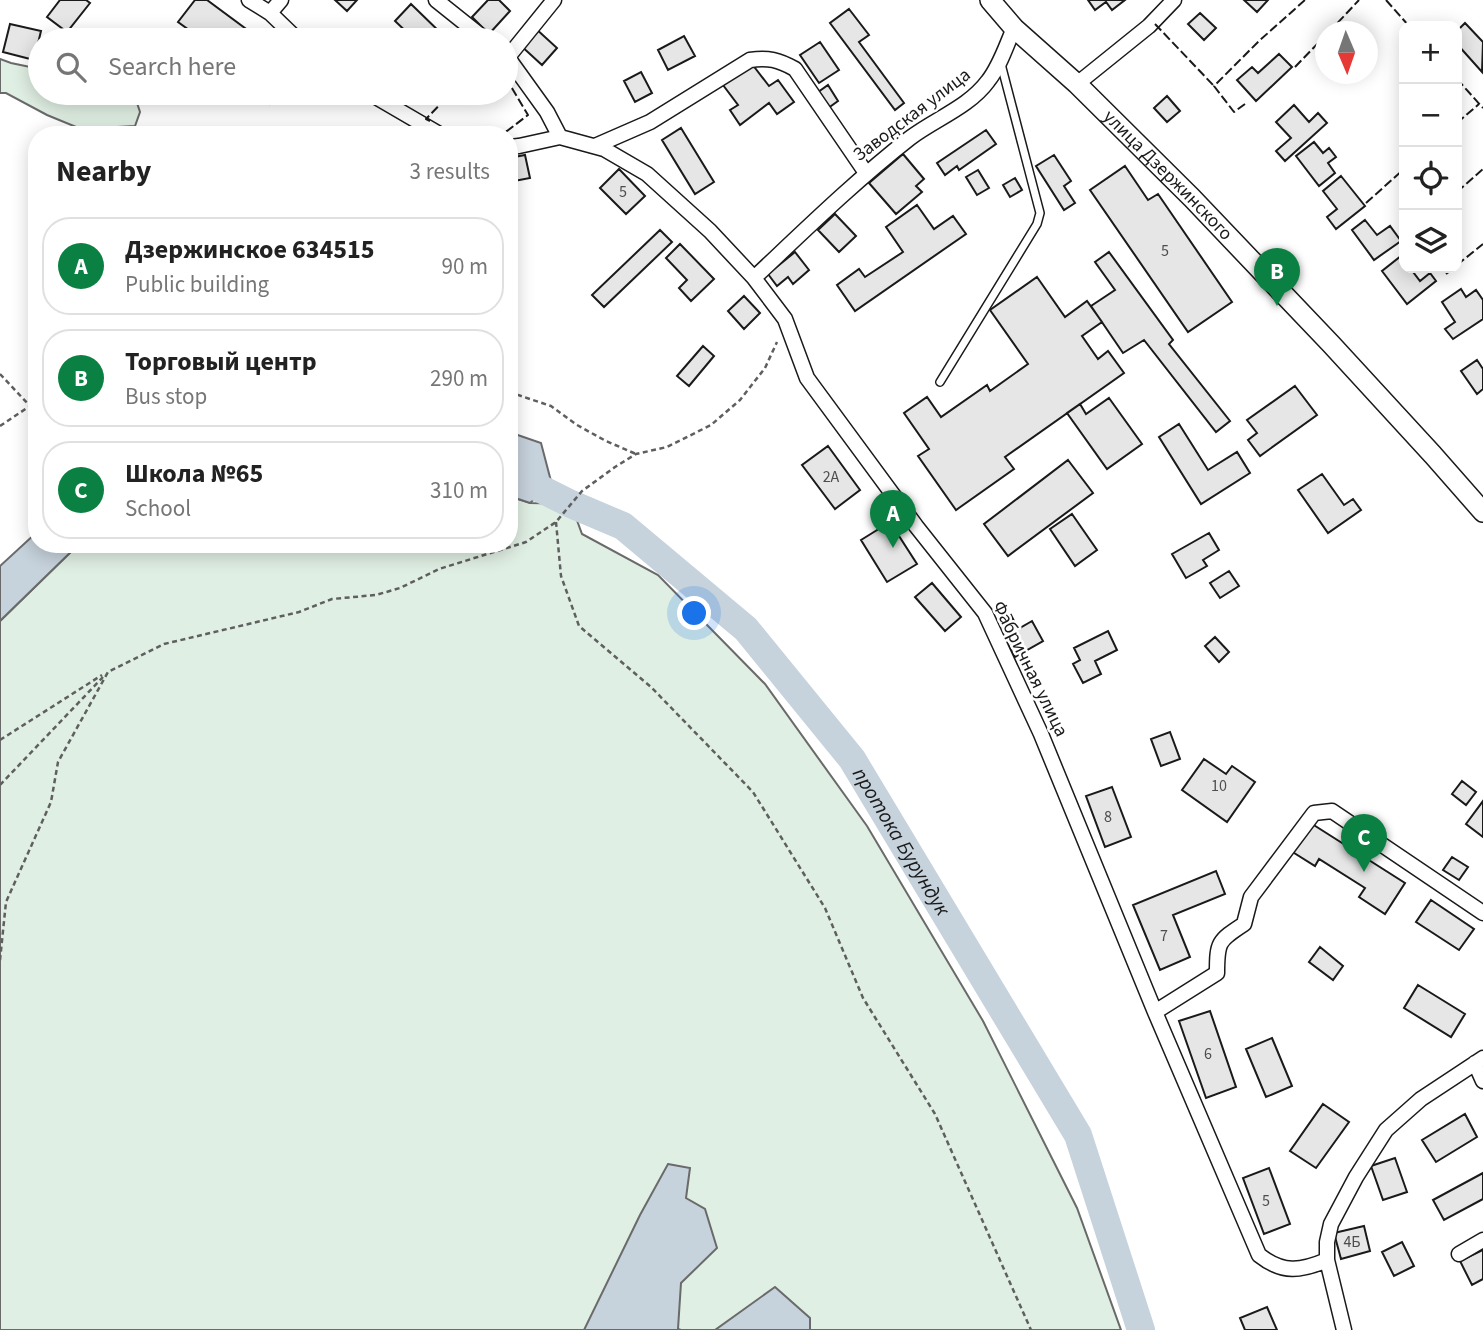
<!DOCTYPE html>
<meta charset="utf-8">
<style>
:root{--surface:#fff;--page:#f2f2f2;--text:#222;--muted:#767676;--line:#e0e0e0;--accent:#0b8043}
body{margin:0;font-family:"Source Sans 3",sans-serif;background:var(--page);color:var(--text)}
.controls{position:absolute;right:21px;top:21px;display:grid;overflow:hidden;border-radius:14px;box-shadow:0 4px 18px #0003}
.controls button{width:63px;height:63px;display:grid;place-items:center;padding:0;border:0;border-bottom:2px solid var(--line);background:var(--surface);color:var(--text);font:35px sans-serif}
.compass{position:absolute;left:1315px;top:21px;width:63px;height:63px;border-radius:50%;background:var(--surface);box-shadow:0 4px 18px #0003;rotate:178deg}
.you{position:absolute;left:695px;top:614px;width:24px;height:24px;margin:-18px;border:5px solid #fff;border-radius:50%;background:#1a73e8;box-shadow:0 0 0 10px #1a73e833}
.badge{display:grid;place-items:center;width:46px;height:46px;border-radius:50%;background:var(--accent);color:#fff;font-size:23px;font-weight:700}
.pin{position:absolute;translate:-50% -58px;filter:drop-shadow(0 2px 4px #0008)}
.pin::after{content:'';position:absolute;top:37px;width:24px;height:21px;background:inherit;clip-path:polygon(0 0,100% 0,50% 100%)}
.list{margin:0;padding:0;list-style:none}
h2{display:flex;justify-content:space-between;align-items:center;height:91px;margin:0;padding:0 28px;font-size:30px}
h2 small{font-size:23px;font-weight:400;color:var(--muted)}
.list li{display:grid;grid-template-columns:46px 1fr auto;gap:21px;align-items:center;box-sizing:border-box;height:98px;margin:0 14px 14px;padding:0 14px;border:2px solid var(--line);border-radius:28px}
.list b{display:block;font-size:26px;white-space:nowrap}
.list p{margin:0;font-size:23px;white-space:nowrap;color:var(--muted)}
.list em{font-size:23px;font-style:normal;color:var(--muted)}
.icon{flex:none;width:38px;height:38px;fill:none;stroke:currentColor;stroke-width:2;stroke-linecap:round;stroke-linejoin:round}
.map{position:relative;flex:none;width:1483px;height:1330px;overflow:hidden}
.search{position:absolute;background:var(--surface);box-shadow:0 4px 18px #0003;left:28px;top:28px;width:490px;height:77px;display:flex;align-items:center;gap:18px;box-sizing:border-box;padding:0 24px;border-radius:38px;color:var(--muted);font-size:26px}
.panel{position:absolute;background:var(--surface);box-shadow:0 4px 18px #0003;left:28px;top:126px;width:490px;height:427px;border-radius:28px}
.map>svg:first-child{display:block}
.green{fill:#e0efe3;stroke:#6a6a6a;stroke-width:2}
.water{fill:#c6d2dc;stroke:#6a6a6a;stroke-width:2}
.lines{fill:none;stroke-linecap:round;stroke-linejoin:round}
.river{stroke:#c6d2dc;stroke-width:28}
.building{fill:#e6e6e6;stroke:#1a1a1a;stroke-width:2}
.lane-casing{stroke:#1a1a1a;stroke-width:10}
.street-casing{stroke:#1a1a1a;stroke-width:17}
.secondary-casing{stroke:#1a1a1a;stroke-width:22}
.path{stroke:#5f5f5f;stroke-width:2.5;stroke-dasharray:5 3.5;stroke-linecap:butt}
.lane{stroke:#fff;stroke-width:7}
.street{stroke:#fff;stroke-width:14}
.secondary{stroke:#fff;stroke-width:19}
.fence{stroke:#1a1a1a;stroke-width:2;stroke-dasharray:9 3.5;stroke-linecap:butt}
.labels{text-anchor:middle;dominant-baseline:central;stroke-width:5;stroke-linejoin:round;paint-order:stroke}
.number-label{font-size:16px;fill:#4d4d4d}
.street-label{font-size:19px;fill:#1a1a1a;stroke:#fff}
.water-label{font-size:21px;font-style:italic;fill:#1a1a1a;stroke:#fff}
</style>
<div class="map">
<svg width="1483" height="1330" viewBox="0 0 1483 1330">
<rect width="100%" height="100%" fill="#fff"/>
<path class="green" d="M0,59L11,63L40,69V93H125L136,100L140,112L135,126L81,129L47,115L6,93H0Z
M509,496L530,503L571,504L582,534L658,575L765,684L867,826L983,1021L1077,1208L1121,1330H0V621L79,544H509Z"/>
<path class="water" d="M509,432L541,443L552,485L530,503L509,496Z
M37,532V544H79L0,621V566Z
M668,1164L690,1168L686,1198L705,1209L717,1248L681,1283L678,1329L681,1330H584L640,1215Z
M775,1287L810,1318V1330H715Z"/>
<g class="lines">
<path class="river" id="s1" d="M509,473L571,504L623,526L746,629L852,759L1078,1135L1141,1330"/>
</g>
<path class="building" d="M60,0H86L90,3L67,32L47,17Z
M195,0H207L261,40H203L178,22Z
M335,0H357L347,11Z
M488,0H499L510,11L489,34L472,17Z
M1088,0H1125L1112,10L1106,2L1095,10Z
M1244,0H1268L1257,12Z
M411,4L448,40H415L395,21Z
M849,9L869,35L859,42L904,103L895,110L830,23Z
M1200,13L1216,28L1204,40L1188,24Z
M1465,23L1483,42L1482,72L1457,44V31Z
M10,24L41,31L34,60L3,52Z
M534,27L557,48L542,65L519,44Z
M684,36L695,56L668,70L658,50Z
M820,42L839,70L819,83L800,55Z
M1279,54L1292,67L1256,101L1237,80L1252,67L1258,73Z
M752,64L769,86L778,80L794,102L777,114L769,103L740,125L730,110L738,105L723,85Z
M641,72L652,93L635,102L624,81Z
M828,85L838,101L824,111L814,95Z
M259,93H275L269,104L257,98Z
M1167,96L1180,111L1167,122L1154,108Z
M1294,105L1309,122L1318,113L1327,123L1285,161L1276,151L1291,138L1276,122Z
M681,128L714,182L695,194L662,140Z
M986,130L996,144L959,170L957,166L945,175L937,163Z
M1314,142L1323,153L1329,148L1336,157L1328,163L1335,173L1319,186L1296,156Z
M903,154L924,179L916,186L922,192L896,214L869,183Z
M525,155L530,178L509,182V158Z
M1054,155L1071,181L1064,186L1075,203L1064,210L1036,166Z
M1125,166L1148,200L1158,194L1232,302L1188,332L1090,190Z
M619,169L645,196L626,214L600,188Z
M978,170L989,188L977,195L966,177Z
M1341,176L1365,206L1336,229L1327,217L1337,209L1323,191Z
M1015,178L1022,190L1010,197L1003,185Z
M917,205L934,229L953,216L966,234L855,311L837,285L859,269L865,277L903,252L886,227Z
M835,214L856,236L839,252L818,230Z
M1365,220L1377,235L1390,226L1401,241L1374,260L1352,230Z
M660,230L672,242L604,307L592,295Z
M680,244L714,279L691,301L679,288L687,280L666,258Z
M795,252L809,270L793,284L788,277L777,286L768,274Z
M1109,252L1173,340L1169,344L1230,421L1216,432L1144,340L1123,353L1091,306L1115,290L1095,262Z
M1401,256L1404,260V268H1410L1420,281L1430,273L1436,281L1407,304L1382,271Z
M1037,277L1065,317L1087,301L1102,322L1082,336L1098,359L1108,351L1124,373L1005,457L1014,469L956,510L918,456L929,449L904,413L927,397L941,417L987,385L990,391L1028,364L990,310Z
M1461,289L1466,297L1476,290L1483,300V319L1453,339L1445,329L1455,322L1442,302Z
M744,296L760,313L744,329L728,311Z
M703,346L714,356L689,386L677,376Z
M1477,360L1483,369V389L1477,394L1461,371Z
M1295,386L1317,415L1260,456L1248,440L1257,433L1247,420Z
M1109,398L1142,444L1107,469L1067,413L1080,404L1086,414Z
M1179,424L1208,470L1237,452L1250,473L1201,504L1159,437Z
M828,446L860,490L835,509L802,465Z
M1068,460L1093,493L1008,556L984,524Z
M1322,474L1344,505L1353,499L1361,510L1328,533L1298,490Z
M1072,514L1097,550L1075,566L1050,529Z
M890,522L917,564L887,582L861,540Z
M1209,533L1219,550L1203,560L1207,566L1186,578L1172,554Z
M1229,571L1239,586L1220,598L1210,583Z
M932,583L961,617L945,631L915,597Z
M1011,615L1018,629L1032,621L1043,641L1015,657L996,624Z
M1108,631L1117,650L1095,661L1101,674L1083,683L1073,664L1080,660L1074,648Z
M1215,637L1229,652L1219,662L1205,646Z
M1170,732L1180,759L1161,766L1151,739Z
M1204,759L1226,774L1232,766L1255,782L1227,822L1182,790Z
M1462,781L1476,792L1466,805L1452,794Z
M1112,787L1131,837L1105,847L1086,796Z
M1483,801V837L1466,824Z
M1309,822L1405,883L1385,914L1359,897L1365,888L1319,859L1315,866L1291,851Z
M1452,857L1468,867L1459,880L1443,870Z
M1216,871L1225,894L1173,915L1190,957L1160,970L1133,905Z
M1431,900L1474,929L1459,950L1416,922Z
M1320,947L1343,966L1333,980L1309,962Z
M1418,985L1465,1014L1451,1037L1404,1008Z
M1210,1011L1236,1087L1206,1098L1179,1021Z
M1272,1038L1292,1086L1266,1097L1246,1049Z
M1323,1104L1349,1122L1316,1168L1290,1151Z
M1465,1114L1477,1137L1436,1162L1422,1140Z
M1395,1158L1407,1192L1383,1200L1371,1166Z
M1269,1168L1290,1224L1264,1234L1243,1178Z
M1483,1173V1199L1444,1220L1433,1200Z
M1364,1226L1370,1251L1341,1259L1334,1233Z
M1402,1242L1414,1266L1394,1276L1382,1252Z
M1483,1250V1279L1472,1285L1460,1261Z
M1267,1307L1277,1330H1245L1240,1318Z"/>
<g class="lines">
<defs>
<path id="lane" d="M940,382L1037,224L1040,213L1001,64"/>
<path id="street" d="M249,0L270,13L298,40
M436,0L486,40
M270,13L281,0
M506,55L547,112L560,137L604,149L647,174L710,231L754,278L785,319L807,378L916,526L985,613L1041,734L1155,1012L1259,1255C1283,1274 1301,1271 1327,1260
M508,57L554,0
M1077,84L1149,26L1174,0
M369,93L441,135
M595,146L650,122L750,60C768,57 779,60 795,69L866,173
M509,147L519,146L560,137
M754,278C805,230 855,181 910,138C935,119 969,107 988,81C1000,66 1006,46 1014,28
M1155,1012L1217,973C1217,942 1218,941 1244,924L1251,897L1314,813L1332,811L1483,913
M1475,1063L1483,1081
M1459,1254L1483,1240
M1344,1330L1327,1260V1242L1331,1224L1356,1177L1386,1130L1421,1099L1483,1058"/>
<g id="secondary">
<path id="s2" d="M990,0L1014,28L1077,84L1192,198L1331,344L1433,455L1483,512"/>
</g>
</defs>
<use href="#lane" class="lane-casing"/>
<use href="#street" class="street-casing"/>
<use href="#secondary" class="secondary-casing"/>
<path class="path" d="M0,374L30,406
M509,392L551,406L577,425L606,441L636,454
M0,426L30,406L37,403
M556,522L561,576L579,626L651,687L753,792L825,908L863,998L935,1114L1031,1330
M0,740L102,675
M0,785L103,677
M0,960L6,902L51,802L58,762L108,672L164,644L299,612L332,599L376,595L400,588L439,569L526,542L556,522L582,491L615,467L636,454L667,447L711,425L740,400L765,368L777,342"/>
<use href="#lane" class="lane"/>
<use href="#street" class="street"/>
<use href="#secondary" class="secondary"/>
<path class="fence" d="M1386,0L1409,26
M1155,24L1214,86
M1329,32L1359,0
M1295,67L1326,35
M1457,79L1483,108
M1245,104L1234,112L1214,86L1259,41L1305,0
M430,121L426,119L451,93
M1457,123L1479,104
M442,128L455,135
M494,135L507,131L528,115L506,78
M1457,192L1483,169
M1366,203L1404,169
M1457,265L1483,244
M1446,274L1454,268"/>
</g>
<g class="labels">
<g class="number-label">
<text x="623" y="192">5</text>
<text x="1165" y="251">5</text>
<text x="831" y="477">2А</text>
<text x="1219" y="786">10</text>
<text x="1108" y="817">8</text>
<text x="1164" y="936">7</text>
<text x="1208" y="1054">6</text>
<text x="1266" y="1201">5</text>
<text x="1352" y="1242">4Б</text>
</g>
<g class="street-label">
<text transform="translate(912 115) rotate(-37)">Заводская улица</text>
<text stroke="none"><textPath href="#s2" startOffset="250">улица Дзержинского</textPath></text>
<text transform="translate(1030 669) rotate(64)">Фабричная улица</text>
</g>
<g class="water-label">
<text stroke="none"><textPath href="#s1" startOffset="550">протока Бурундук</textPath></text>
</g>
</g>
</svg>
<div class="controls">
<button>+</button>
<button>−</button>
<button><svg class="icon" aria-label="locate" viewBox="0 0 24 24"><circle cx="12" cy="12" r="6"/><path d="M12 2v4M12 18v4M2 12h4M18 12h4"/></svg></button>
<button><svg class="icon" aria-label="layers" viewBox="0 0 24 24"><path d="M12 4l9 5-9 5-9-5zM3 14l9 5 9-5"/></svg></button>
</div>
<svg class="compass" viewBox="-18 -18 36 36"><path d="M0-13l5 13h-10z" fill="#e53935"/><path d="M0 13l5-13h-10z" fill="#767676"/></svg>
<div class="you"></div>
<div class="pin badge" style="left:893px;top:548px">A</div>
<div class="pin badge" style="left:1277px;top:306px">B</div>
<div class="pin badge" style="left:1364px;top:872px">C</div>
<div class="search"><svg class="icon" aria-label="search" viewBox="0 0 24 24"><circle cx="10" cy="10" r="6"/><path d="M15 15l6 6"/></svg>Search here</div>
<section class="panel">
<h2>Nearby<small>3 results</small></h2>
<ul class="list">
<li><span class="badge">A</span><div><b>Дзержинское 634515</b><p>Public building</p></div><em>90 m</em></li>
<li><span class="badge">B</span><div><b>Торговый центр</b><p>Bus stop</p></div><em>290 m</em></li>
<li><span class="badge">C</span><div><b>Школа №65</b><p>School</p></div><em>310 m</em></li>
</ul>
</section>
</div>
